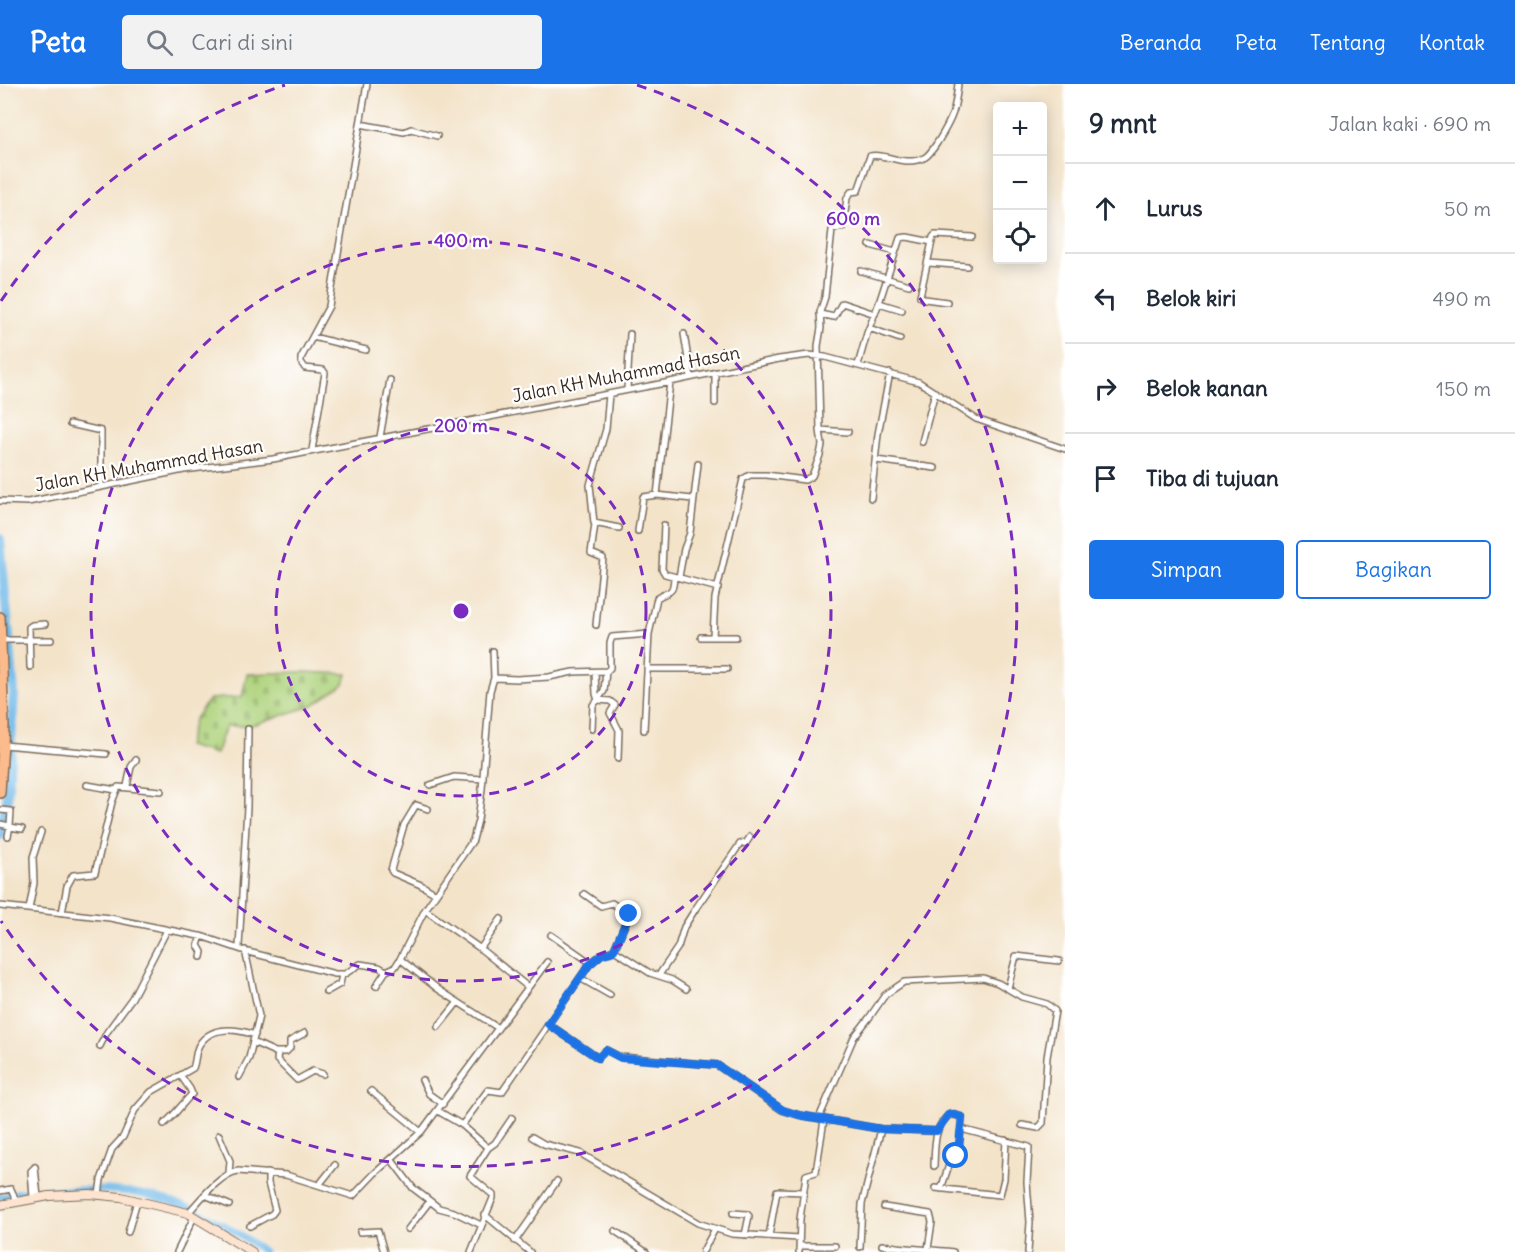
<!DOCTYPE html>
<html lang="id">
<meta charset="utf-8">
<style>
:root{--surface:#fff;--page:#f2f2f3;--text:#1f2937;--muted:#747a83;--line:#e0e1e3;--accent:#1a73e8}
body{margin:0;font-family:Delius,sans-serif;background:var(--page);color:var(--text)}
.controls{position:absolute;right:18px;top:18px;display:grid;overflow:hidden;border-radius:6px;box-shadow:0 3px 15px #0003}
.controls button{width:54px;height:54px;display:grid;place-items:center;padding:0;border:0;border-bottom:2px solid var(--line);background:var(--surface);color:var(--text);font:30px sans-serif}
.stop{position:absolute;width:18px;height:18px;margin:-14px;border:4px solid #1a73e8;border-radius:50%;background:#fff}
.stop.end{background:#1a73e8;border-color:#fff;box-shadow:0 2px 6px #0008}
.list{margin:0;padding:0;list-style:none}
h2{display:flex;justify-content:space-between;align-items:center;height:78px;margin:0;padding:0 24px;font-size:26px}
h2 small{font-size:20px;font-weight:400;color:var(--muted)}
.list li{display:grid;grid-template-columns:39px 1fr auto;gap:18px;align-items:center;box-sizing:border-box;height:90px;padding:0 24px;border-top:2px solid var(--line)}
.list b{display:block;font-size:22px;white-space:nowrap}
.list em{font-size:20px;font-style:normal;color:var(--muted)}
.actions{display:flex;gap:12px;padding:18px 24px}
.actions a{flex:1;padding:14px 0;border:2px solid var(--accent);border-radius:6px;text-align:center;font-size:21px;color:var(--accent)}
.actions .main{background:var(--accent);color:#fff}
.icon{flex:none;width:33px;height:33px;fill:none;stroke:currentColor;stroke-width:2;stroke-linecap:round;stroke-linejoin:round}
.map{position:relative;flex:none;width:1065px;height:1168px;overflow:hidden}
header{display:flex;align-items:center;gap:36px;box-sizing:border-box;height:84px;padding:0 30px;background:var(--accent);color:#fff}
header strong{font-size:28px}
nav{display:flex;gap:33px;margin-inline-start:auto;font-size:21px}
.search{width:420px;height:54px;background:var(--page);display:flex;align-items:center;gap:15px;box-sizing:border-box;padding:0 21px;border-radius:6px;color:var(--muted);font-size:22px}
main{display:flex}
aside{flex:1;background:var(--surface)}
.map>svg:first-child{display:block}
.cemetery{fill:url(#cemetery-stones);stroke:#747e4d;stroke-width:1.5}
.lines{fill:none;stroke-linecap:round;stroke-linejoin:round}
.canal{stroke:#70b9e8;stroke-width:7}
.river{stroke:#70b9e8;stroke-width:10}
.street-casing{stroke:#7b6b5a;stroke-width:8}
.secondary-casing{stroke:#7b6b5a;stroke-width:10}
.primary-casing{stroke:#7b6b5a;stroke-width:12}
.street{stroke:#fff;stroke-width:5}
.secondary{stroke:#fde4d1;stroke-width:8}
.primary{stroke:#fbbb8d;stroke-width:9}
.route{stroke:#1a73e8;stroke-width:8}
.ring{fill:none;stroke:#7b2cbf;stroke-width:3;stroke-dasharray:10 8}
.labels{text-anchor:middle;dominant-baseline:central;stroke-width:4.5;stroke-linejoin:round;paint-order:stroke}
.street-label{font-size:18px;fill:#3b2a1e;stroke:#fff}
.centre{fill:#7b2cbf;stroke:#fff;stroke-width:3}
.ring-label{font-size:18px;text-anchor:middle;font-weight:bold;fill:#7b2cbf;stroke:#fff;stroke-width:4.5;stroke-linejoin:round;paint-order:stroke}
</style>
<header>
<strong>Peta</strong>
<div class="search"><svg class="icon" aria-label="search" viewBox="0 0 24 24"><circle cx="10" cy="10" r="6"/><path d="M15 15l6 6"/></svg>Cari di sini</div>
<nav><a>Beranda</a><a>Peta</a><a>Tentang</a><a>Kontak</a></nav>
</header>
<main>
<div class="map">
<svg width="1065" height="1168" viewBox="0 0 1065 1168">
<defs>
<pattern id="cemetery-stones" width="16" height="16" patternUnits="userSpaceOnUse" patternTransform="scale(1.5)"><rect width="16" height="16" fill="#aed37c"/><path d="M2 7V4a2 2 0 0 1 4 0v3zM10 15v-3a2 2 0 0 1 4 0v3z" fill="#97b56b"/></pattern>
</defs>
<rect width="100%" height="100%" fill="#fff"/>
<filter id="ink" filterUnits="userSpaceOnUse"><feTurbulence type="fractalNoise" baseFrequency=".0167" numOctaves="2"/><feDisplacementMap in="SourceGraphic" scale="12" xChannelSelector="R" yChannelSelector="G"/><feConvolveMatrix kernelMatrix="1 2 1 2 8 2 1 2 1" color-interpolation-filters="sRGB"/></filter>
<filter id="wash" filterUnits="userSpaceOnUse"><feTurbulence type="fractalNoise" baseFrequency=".008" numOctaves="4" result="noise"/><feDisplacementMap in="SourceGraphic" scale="24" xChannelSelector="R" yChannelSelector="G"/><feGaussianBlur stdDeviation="1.35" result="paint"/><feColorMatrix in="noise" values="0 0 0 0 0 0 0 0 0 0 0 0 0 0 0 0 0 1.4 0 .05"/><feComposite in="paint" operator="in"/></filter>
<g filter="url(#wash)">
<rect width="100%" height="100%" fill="#f3e3c9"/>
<path class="cemetery" d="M302,588L347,590L344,600L311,622L249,642H226L216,670L187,662L194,636L209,615L242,613L247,590Z"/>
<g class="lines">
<path class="canal" d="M0,1113C21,1106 46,1106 68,1106C82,1106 96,1105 109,1106C167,1109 220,1134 264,1168"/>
<path class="river" d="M0,455L14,609L7,718L0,751"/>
</g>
</g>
<g filter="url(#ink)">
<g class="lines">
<defs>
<path id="street" d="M360,40L404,48L411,45L437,52
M870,161L895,168
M929,179L967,182
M861,187L909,201
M947,218L925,215L920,212L933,153L935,151L972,153
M879,219L902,226
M820,230L834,233L842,219L875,230
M869,244L900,255
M684,250L691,293
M313,253L366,266
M858,281L867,249L879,219L900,154L907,153L932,158
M627,305L630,250
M609,310L606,345L590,401L594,439L619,444
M715,319V288
M70,340L101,347V402
M820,346L848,348
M380,353L390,296
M922,358L935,308
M312,366L325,289L323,286L305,284L301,278V274L329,222L367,0
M876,376L935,384
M657,411L670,298
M871,414L878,350L890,289
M0,417L28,418L184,386L273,375L670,298L779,275L809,271L825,273L919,298L976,335L1065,365
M595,440L591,469L603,474L596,541
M664,441L662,485L665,490L718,504
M638,447L643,413L657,411L692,415
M679,493L684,465L690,449L698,380
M701,553H736
M713,553L715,514L743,395L750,391H766L805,396L812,392L820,371L822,361L820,346L818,262L821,244L820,228L825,213L832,146L843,143L847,114L851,108L858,107L870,72C881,69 895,77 907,77C927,77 929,71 939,56C953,33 955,27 958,0
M2,556H51
M30,583L29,543L32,541L45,540
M647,585H727
M595,588L596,610L598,616L610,617L615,621L610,629L619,646L618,675
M494,594L517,595L549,593L573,588L607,587L610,584V559L612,553L649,550
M598,615L604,607L606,587
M592,645L593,621L598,616
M644,646L649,550L657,514C669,506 673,512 674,493
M4,661L106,670
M87,701L116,706
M430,701L454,693L483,695
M127,702L131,683L136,676
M428,725L416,721L404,741L391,786L393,789L421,801L436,810
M0,726L11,727L10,742
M0,740L10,742L8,752
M10,743L22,745
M0,822L110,834L204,853L248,868L335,890H345L360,880L379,883L386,887L395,883L400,875L425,826L473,756L478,736L482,705L490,607L494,594L493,567
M29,825L34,799L33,773L41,748
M425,826L478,863L528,903
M62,829L67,802L73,791L95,789L112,718L118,703L161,707
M551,851L591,879
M201,852L198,861L202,868L201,873
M239,863L247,723L248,645
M480,865L501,835
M614,866L650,889L672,896L686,905
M400,875L438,905L498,944
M659,891L678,863L684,843L696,824L740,760L746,759L750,753
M580,894L610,911
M376,902L386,887
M1008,904L1016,872L1059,877
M326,908L340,900L342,891
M548,940L598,974L606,966L620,973L717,981L782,1026L799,1031L881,1045L937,1047
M438,943L458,918
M253,958L275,968H286L290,964V957L305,949
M100,962L107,948L132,914L167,846
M278,968L277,976L297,996L313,987L323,990
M239,993L249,974L259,932L245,866
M422,996L429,1010L443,1020
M371,1007L421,1048
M438,1027L462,1041L488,1006L502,1008L589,881L602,870L614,866L629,831L612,819L601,822L584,810
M819,1034L854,953L869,934L885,911L904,898L983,894L998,899L1022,913L1047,920L1055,927L1047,973L1043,1039L1038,1044L1022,1041
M164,1040C175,1031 182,1020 192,1010L190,1005L181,992
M462,1041L488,1064L495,1059L512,1034
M219,1051L230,1077L229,1089
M532,1053L544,1060L580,1069L698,1139L732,1150L799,1154
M391,1075L413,1104L430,1117L439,1124L454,1128L481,1141
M934,1082C935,1064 933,1040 951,1030L962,1033L961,1044L965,1046L1029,1063L1027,1098L1030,1138L1028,1168
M35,1083L38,1113
M319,1101L335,1081
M935,1104L1000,1111L1004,1095L1006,1056
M941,1105L951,1075L958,1071L961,1044
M0,1107L11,1105L16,1117
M99,1111L101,1096L112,1065L123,1053L135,1026L151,1008L193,984C196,977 195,968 199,961C211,941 237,945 255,951
M205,1111L229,1121
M33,1113L31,1087L35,1083
M884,1123L930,1130L932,1138L928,1165
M188,1129C199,1117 221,1089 238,1087L286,1091L353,1112L374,1090L421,1048L547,878
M733,1129L747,1130L749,1132L745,1151
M485,1131L530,1168
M250,1142L272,1130L275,1126L268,1099V1089
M408,1145L430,1117
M615,1147L646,1168
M128,1148L137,1117
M360,1148L378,1147L384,1168
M769,1152L777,1107L804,1108
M515,1157L557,1097
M882,1161C906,1165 929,1165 953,1168
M800,1162H835
M860,1163L862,1120L881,1045
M703,1167L715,1145
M177,1168L194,1133
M471,1168L493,1114V1111L470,1092L488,1064
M799,1168L800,1135L806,1091L816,1088L824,1036"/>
<path id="secondary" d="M0,1121L49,1112L90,1110L121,1113L188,1129L252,1168"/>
<path id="primary" d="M0,533L4,642L0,709"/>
</defs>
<use href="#street" class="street-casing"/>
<use href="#secondary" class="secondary-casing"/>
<use href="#primary" class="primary-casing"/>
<use href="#street" class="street"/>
<use href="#secondary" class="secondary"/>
<use href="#primary" class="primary"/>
</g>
</g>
<g class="lines" filter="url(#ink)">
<path class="route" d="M629,830L614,866L611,868L602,870L589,881L548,940L598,974L606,966L621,974L717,981L783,1026L799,1031L881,1045L937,1047L948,1031L951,1030L962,1033L958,1071L956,1072"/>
</g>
<g class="ring">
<circle cx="461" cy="527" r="185"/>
<circle cx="461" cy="527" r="370"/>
<path d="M1 217A555 555 0 0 1 285 1M637 1A555 555 0 1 1 1 837"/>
</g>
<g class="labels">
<g class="street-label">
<text transform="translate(626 290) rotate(-11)">Jalan KH Muhammad Hasan</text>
<text transform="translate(149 381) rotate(-10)">Jalan KH Muhammad Hasan</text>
</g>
</g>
<circle cx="461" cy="527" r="9" class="centre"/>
<g class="ring-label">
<text x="853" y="141">600 m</text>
<text x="461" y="163">400 m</text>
<text x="461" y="348">200 m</text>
</g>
</svg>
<div class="controls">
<button>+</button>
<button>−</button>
<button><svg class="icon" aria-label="locate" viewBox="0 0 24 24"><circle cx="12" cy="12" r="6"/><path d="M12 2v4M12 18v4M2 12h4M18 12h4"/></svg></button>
</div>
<div class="stop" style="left:956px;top:1072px"></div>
<div class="stop end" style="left:629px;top:830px"></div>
</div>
<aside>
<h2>9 mnt<small>Jalan kaki · 690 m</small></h2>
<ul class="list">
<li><svg class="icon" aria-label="ahead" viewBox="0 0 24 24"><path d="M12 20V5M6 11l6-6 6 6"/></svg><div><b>Lurus</b></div><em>50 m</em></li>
<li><svg class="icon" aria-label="left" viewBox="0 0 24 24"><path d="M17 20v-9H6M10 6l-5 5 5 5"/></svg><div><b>Belok kiri</b></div><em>490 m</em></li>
<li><svg class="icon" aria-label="right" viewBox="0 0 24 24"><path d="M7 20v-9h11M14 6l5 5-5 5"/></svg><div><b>Belok kanan</b></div><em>150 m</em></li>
<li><svg class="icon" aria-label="arrive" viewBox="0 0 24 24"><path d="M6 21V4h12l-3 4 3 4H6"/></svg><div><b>Tiba di tujuan</b></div></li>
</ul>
<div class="actions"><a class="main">Simpan</a><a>Bagikan</a></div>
</aside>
</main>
